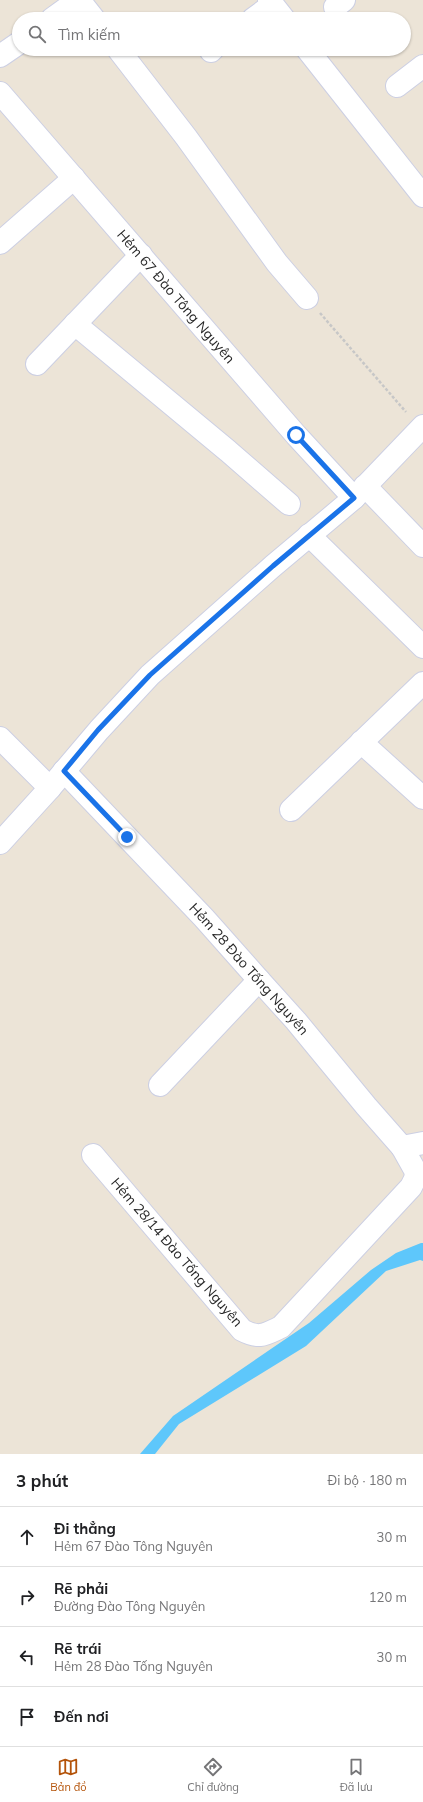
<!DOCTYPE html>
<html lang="vi">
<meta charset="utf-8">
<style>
:root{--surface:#fff;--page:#f6f6f6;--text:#202124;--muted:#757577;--line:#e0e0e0;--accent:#b45309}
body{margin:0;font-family:Mulish,sans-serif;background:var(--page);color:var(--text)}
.stop{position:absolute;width:12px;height:12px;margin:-9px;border:3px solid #1a73e8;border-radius:50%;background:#fff}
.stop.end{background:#1a73e8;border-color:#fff;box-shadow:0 1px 4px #0008}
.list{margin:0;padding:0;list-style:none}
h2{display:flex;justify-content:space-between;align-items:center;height:52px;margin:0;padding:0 16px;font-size:17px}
h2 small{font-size:13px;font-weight:400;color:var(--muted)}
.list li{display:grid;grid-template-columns:26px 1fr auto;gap:12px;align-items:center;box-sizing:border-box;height:60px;padding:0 16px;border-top:1px solid var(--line)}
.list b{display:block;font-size:15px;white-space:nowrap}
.list p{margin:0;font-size:13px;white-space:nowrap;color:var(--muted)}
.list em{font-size:13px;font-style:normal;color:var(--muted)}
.icon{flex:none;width:22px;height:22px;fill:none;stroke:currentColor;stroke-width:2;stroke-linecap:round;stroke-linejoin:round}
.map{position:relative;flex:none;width:423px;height:1454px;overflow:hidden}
.search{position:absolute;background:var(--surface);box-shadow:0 1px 3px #0004;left:12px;right:12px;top:12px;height:44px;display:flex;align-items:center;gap:10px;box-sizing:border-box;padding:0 14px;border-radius:22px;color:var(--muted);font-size:15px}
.sheet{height:292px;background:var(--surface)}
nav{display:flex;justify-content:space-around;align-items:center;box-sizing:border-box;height:56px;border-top:1px solid var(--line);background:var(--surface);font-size:11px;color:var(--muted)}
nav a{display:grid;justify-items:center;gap:2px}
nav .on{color:var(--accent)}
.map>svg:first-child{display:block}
.water{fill:#5ec7fb}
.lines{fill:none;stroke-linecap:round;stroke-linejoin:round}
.minor-casing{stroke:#cccfe3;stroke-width:24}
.path{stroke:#c7c7c7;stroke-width:2.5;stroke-dasharray:3 2;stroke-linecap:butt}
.minor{stroke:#fff;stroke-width:22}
.route{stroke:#1a73e8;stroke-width:5}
.labels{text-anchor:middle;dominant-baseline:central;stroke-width:3;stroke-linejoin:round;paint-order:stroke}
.street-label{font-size:14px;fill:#282828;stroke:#fff}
</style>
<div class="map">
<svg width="423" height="1454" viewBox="0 0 423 1454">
<rect width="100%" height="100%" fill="#ece4d7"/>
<path class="water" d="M421,1243H423V1261L420,1260L386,1271L306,1346L179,1424L155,1454H140L173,1416L309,1323L371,1270L396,1253Z"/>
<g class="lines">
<defs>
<g id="minor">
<path d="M79,0L94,19"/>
<path d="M269,0L284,19"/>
<path d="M335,7L344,0"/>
<path d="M52,19L78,0"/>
<path d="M253,19L272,5"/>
<path d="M118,49L186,137L277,263L307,298"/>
<path d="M307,49L423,196"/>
<path d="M211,51L213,49"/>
<path d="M0,56L19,43"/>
<path d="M397,86L423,66"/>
<path id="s1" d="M0,93L296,435L354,498"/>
<path d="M0,243L74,178"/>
<path d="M75,324L228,451L289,504"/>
<path d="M37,364L141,255"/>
<path d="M365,486L423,546"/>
<path d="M309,535L423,647"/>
<path d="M0,738L50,788"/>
<path d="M361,742L423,798"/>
<path id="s2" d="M64,771L204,918L259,980L296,1021L366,1106L402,1147L416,1172L415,1179L411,1187L281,1327C264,1335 259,1339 242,1330L93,1155"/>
<path d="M291,810L423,683"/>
<path d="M0,843L50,788L99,730L150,675L273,566L354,498L423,426"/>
<path d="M160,1085L259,980"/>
<path d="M402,1147L423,1143"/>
</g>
</defs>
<use href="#minor" class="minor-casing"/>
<path class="path" d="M320,313L406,412"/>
<use href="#minor" class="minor"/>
</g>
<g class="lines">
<path class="route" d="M127,837L64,771L98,730L150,675L273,566L354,498L296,435"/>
</g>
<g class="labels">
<g class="street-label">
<text stroke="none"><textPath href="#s1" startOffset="269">Hẻm 67 Đào Tông Nguyên</textPath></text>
<text stroke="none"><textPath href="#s2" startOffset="271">Hẻm 28 Đào Tống Nguyên</textPath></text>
<text transform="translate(177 1252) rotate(49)">Hẻm 28/14 Đào Tống Nguyên</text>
</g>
</g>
</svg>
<div class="stop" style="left:296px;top:435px"></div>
<div class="stop end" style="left:127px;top:837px"></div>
<div class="search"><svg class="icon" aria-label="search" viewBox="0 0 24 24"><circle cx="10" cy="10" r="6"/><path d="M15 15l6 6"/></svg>Tìm kiếm</div>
</div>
<section class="sheet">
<h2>3 phút<small>Đi bộ · 180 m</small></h2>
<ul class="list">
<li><svg class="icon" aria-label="ahead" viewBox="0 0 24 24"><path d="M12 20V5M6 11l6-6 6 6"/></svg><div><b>Đi thẳng</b><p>Hẻm 67 Đào Tông Nguyên</p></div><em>30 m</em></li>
<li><svg class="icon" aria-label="right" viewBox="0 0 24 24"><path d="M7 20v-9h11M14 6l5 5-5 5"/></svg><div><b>Rẽ phải</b><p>Đường Đào Tông Nguyên</p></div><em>120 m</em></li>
<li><svg class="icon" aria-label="left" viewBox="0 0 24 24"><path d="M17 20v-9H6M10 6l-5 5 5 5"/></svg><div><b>Rẽ trái</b><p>Hẻm 28 Đào Tống Nguyên</p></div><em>30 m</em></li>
<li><svg class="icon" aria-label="arrive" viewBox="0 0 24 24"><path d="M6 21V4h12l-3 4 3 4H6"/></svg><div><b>Đến nơi</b></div></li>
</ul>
</section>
<nav>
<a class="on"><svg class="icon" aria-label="map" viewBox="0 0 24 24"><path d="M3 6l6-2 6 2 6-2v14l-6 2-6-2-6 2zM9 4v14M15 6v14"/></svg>Bản đồ</a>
<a><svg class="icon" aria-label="directions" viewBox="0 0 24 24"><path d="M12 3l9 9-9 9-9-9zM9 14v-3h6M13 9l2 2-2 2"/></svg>Chỉ đường</a>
<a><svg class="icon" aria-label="saved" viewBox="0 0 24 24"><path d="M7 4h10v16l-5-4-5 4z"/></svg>Đã lưu</a>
</nav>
